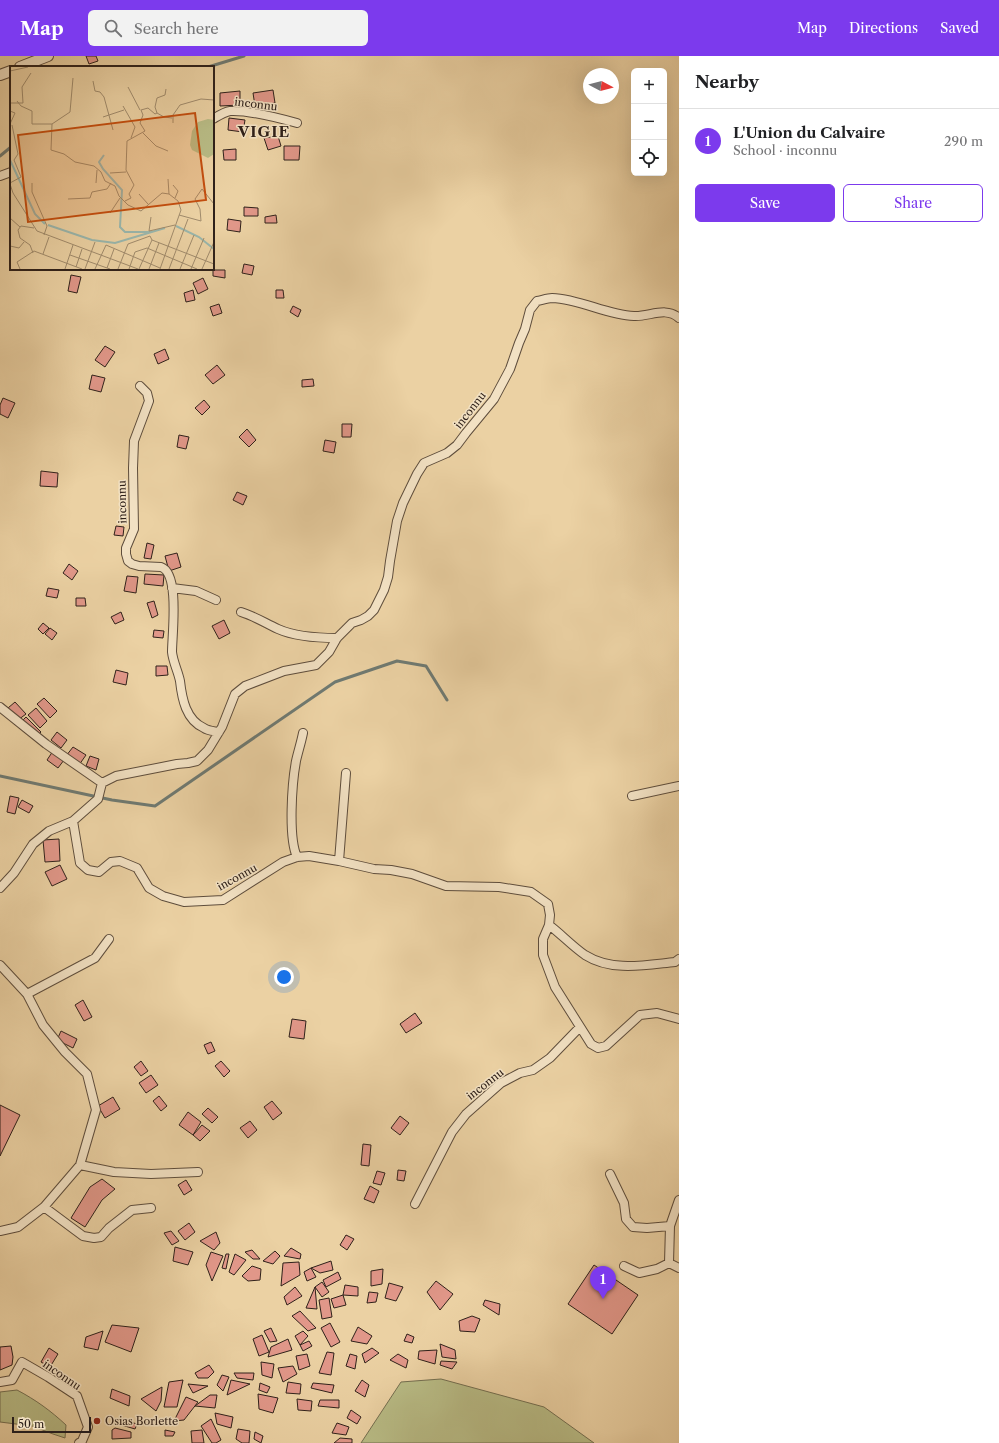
<!DOCTYPE html>
<meta charset="utf-8">
<style>
:root{--surface:#fff;--page:#f2f2f2;--text:#202124;--muted:#757577;--line:#e0e0e0;--accent:#7c3aed}
body{margin:0;font-family:"Libre Caslon Text",serif;background:var(--page);color:var(--text)}
.controls{position:absolute;right:12px;top:12px;display:grid;overflow:hidden;border-radius:6px;box-shadow:0 4px 16px #0002}
.controls button{width:36px;height:36px;display:grid;place-items:center;padding:0;border:0;border-bottom:1px solid var(--line);background:var(--surface);color:var(--text);font:20px sans-serif}
.compass{position:absolute;left:583px;top:12px;width:36px;height:36px;border-radius:50%;background:var(--surface);box-shadow:0 4px 16px #0002;rotate:97deg}
.scale{position:absolute;left:12px;bottom:10px;width:79px;box-sizing:border-box;padding-left:4px;border:2px solid #2f211a;border-top:0;font-size:11px;line-height:14px;white-space:nowrap;color:#2f211a;-webkit-text-stroke:3px #f2e1c3;paint-order:stroke}
.you{position:absolute;left:284px;top:921px;width:14px;height:14px;margin:-10px;border:3px solid #fff;border-radius:50%;background:#1a73e8;box-shadow:0 0 0 6px #1a73e833}
.badge{display:grid;place-items:center;width:26px;height:26px;border-radius:50%;background:var(--accent);color:#fff;font-size:13px;font-weight:700}
.pin{position:absolute;translate:-50% -33px;filter:drop-shadow(0 1px 2px #0008)}
.pin::after{content:'';position:absolute;top:21px;width:14px;height:12px;background:inherit;clip-path:polygon(0 0,100% 0,50% 100%)}
.list{margin:0;padding:0;list-style:none}
h2{display:flex;justify-content:space-between;align-items:center;height:52px;margin:0;padding:0 16px;font-size:17px}
h2 small{font-size:13px;font-weight:400;color:var(--muted)}
.list li{display:grid;grid-template-columns:26px 1fr auto;gap:12px;align-items:center;box-sizing:border-box;height:64px;padding:0 16px;border-top:1px solid var(--line)}
.list b{display:block;font-size:15px;white-space:nowrap}
.list p{margin:0;font-size:13px;white-space:nowrap;color:var(--muted)}
.list em{font-size:13px;font-style:normal;color:var(--muted)}
.actions{display:flex;gap:8px;padding:12px 16px}
.actions a{flex:1;padding:9px 0;border:1px solid var(--accent);border-radius:6px;text-align:center;font-size:14px;color:var(--accent)}
.actions .main{background:var(--accent);color:#fff}
.icon{flex:none;width:22px;height:22px;fill:none;stroke:currentColor;stroke-width:2;stroke-linecap:round;stroke-linejoin:round}
.map{position:relative;flex:none;width:679px;height:1387px;overflow:hidden}
header{display:flex;align-items:center;gap:24px;box-sizing:border-box;height:56px;padding:0 20px;background:var(--accent);color:#fff}
header strong{font-size:19px}
nav{display:flex;gap:22px;margin-inline-start:auto;font-size:14px}
.search{width:280px;height:36px;background:var(--page);display:flex;align-items:center;gap:10px;box-sizing:border-box;padding:0 14px;border-radius:6px;color:var(--muted);font-size:15px}
main{display:flex}
aside{flex:1;background:var(--surface)}
.map>svg:first-child{display:block}
.green{fill:#b8bb85;stroke:#746e50}
.lines{fill:none;stroke-linecap:round;stroke-linejoin:round}
.stream{stroke:#6f7a72;stroke-width:3}
.building{fill:#e19789;stroke:#2f211a}
.minor-casing{stroke:#5e4d3c;stroke-width:10}
.tertiary-casing{stroke:#5e4d3c;stroke-width:12}
.minor{stroke:#f2e1c3;stroke-width:8}
.tertiary{stroke:#f2e1c3;stroke-width:10}
.poi-dot{fill:#8f2418;stroke:#f2e1c3;stroke-width:1.5}
.labels{text-anchor:middle;dominant-baseline:central;stroke-width:3;stroke-linejoin:round;paint-order:stroke}
.street-label{font-size:11px;fill:#2f211a;stroke:#f2e1c3}
.poi-label{font-size:11px;fill:#2f211a;stroke:#f2e1c3;text-anchor:start}
.district-label{font-size:15px;font-weight:bold;letter-spacing:1px;fill:#2f211a;stroke:#f2e1c3}
.inset-river{fill:none;stroke:#99b6ac;stroke-width:2}
.inset-road{fill:none;stroke:#a08b6c;stroke-width:1}
.view{fill:#c34e0f;fill-opacity:0.15;stroke:#c34e0f;stroke-width:2}
.inset-edge{fill:none;stroke:#2f211a;stroke-width:2}
</style>
<header>
<strong>Map</strong>
<div class="search"><svg class="icon" aria-label="search" viewBox="0 0 24 24"><circle cx="10" cy="10" r="6"/><path d="M15 15l6 6"/></svg>Search here</div>
<nav><a>Map</a><a>Directions</a><a>Saved</a></nav>
</header>
<main>
<div class="map">
<svg width="679" height="1387" viewBox="0 0 679 1387">
<rect width="100%" height="100%" fill="#ebd1a3"/>
<filter id="stains"><feTurbulence type="fractalNoise" baseFrequency=".005" numOctaves="4"/><feColorMatrix values="0 0 0 0 .2 0 0 0 0 .09 0 0 0 0 .02 0 0 0 .5 -.17"/></filter>
<radialGradient id="worn" r=".72"><stop offset=".6" stop-color="#630" stop-opacity="0"/><stop offset="1" stop-color="#630" stop-opacity=".3"/></radialGradient>
<path class="green" d="M441,1323L544,1351L594,1387H361L401,1326Z
M17,1334C36,1344 51,1355 66,1369L65,1382L53,1378L32,1370L0,1366V1336Z"/>
<g class="lines">
<path class="stream" d="M208,11L244,0
M0,100L11,91
M0,720L112,744L155,750L335,626L397,605L426,610L447,644"/>
</g>
<path class="building" d="M86,0H96L98,5L89,8Z
M273,34L275,47L255,50L253,37Z
M240,35V49L220,50V37Z
M229,62L245,64L243,76L228,74Z
M278,80L281,90L268,94L264,82Z
M284,90H300L299,104H284Z
M236,93V104H224L223,94Z
M244,151L258,152V160H244Z
M276,159L277,167H265V161Z
M228,163L241,165L240,176L227,174Z
M244,208L254,210L252,219L242,217Z
M213,214H225V222L213,220Z
M71,219L81,221L77,237L68,235Z
M203,222L208,233L198,238L193,227Z
M193,234L195,244L186,246L184,237Z
M276,234H283L284,242H276Z
M219,248L222,257L213,260L210,251Z
M293,250L301,254L298,261L290,256Z
M105,290L115,296L105,311L95,304Z
M165,293L169,303L158,308L154,298Z
M217,309L225,319L213,328L205,319Z
M92,319L105,322L101,336L89,333Z
M313,323L314,330L302,331V324Z
M3,342L15,347L8,362L0,358V349Z
M204,344L210,351L202,359L195,352Z
M342,368H352L351,381H342Z
M247,373L256,384L249,391L239,381Z
M179,379L189,381L186,393L177,391Z
M325,384L336,386L334,397L323,395Z
M41,415L58,417L57,431L40,430Z
M237,436L247,440L243,449L233,444Z
M116,470L124,471L123,480L114,479Z
M147,487L154,489L151,503L144,502Z
M177,497L181,511L169,515L165,500Z
M69,508L78,515L72,524L63,517Z
M145,518L164,519L163,530L144,528Z
M127,520L138,521L136,537L124,535Z
M48,532L59,534L57,542L46,540Z
M76,542H85L86,550H76Z
M154,545L158,559L152,562L147,547Z
M121,556L124,564L115,568L111,561Z
M224,564L230,577L219,583L212,570Z
M43,567L49,572L43,578L38,573Z
M50,572L57,577L52,584L45,578Z
M154,574L164,575L163,582L153,581Z
M156,610H167L168,619L156,620Z
M116,614L128,617L126,629L113,626Z
M44,642L57,655L50,662L37,648Z
M15,646L26,658L18,664L8,652Z
M36,652L47,665L40,672L28,659Z
M26,661L41,676L37,680L22,665Z
M57,676L67,684L61,692L51,684Z
M73,691L86,699L79,709L66,700Z
M53,695L64,704L58,712L47,704Z
M90,700L99,703L96,714L86,710Z
M10,740L19,742L15,758L7,756Z
M22,744L33,750L29,757L18,751Z
M59,783L60,805L45,806L43,784Z
M60,809L67,823L52,830L45,816Z
M83,944L92,961L84,965L75,949Z
M415,957L422,967L406,977L400,968Z
M292,963L306,965L304,983L289,981Z
M61,975L77,983L73,992L57,984Z
M211,986L215,995L208,998L204,989Z
M141,1005L148,1015L141,1020L134,1011Z
M221,1005L230,1015L224,1021L215,1010Z
M151,1019L158,1029L146,1037L139,1027Z
M159,1040L167,1050L161,1055L153,1045Z
M113,1041L120,1053L105,1062L98,1050Z
M272,1045L282,1057L273,1064L264,1051Z
M0,1049L20,1059L0,1100Z
M208,1052L218,1061L212,1067L202,1058Z
M188,1056L201,1066L193,1079L179,1069Z
M400,1060L409,1067L400,1079L391,1072Z
M250,1065L257,1074L248,1082L240,1072Z
M202,1069L210,1075L200,1085L193,1079Z
M363,1088L371,1089L369,1110L361,1109Z
M398,1114L406,1115L404,1125L397,1124Z
M377,1115L385,1117L381,1129L373,1127Z
M102,1123L115,1133L102,1144L85,1171L71,1162L90,1131Z
M186,1124L192,1134L184,1139L178,1129Z
M370,1130L379,1135L374,1147L364,1143Z
M189,1167L195,1176L185,1184L178,1175Z
M171,1175L179,1185L172,1189L164,1177Z
M216,1176L220,1187L214,1194L200,1185Z
M346,1179L354,1183L347,1194L340,1189Z
M175,1191L193,1196L188,1209L173,1205Z
M291,1192L301,1198L300,1203L284,1200Z
M252,1194L260,1203H253L245,1196Z
M275,1195L280,1200L273,1208L263,1205Z
M211,1196L223,1200L212,1225L206,1209Z
M226,1198H229L226,1213L222,1212Z
M235,1198L246,1204L234,1219L229,1216Z
M331,1205L333,1214L320,1217L311,1212Z
M299,1206L300,1219L281,1230L283,1207Z
M594,1209L638,1239L612,1278L568,1248Z
M252,1210L261,1213L260,1224L248,1225L242,1220Z
M311,1212L316,1221L307,1225L304,1216Z
M383,1213L382,1228L371,1230V1215Z
M338,1216L341,1223L326,1231L323,1224Z
M436,1225L453,1238L440,1254L427,1236Z
M322,1226L329,1236L322,1241L315,1231Z
M389,1227L403,1231L396,1245L385,1242Z
M345,1229L358,1231V1240L343,1239Z
M295,1231L302,1240L287,1249L284,1241Z
M315,1231L317,1253L306,1252Z
M369,1236L378,1237L376,1246L367,1247Z
M343,1239L346,1249L334,1252L331,1243Z
M329,1242L332,1261L322,1263L319,1244Z
M485,1244L500,1248L499,1259L483,1249Z
M300,1255L316,1272L308,1275L292,1260Z
M472,1260L480,1263L475,1276L460,1275L459,1265Z
M330,1267L340,1286L331,1291L321,1272Z
M112,1269L139,1272L131,1296L105,1286Z
M358,1271L372,1280L367,1288L351,1285Z
M271,1272L277,1285L270,1286L264,1275Z
M103,1275L98,1294L84,1291L86,1281Z
M303,1275L308,1280L300,1289L295,1280Z
M407,1278L414,1281L412,1287L404,1285Z
M262,1279L269,1296L259,1300L253,1283Z
M288,1283L292,1294L268,1301L271,1291Z
M309,1285L312,1290L303,1295L300,1289Z
M440,1288L455,1294L456,1303L442,1301Z
M11,1290L13,1301L12,1309L0,1314V1291Z
M49,1292L58,1298L50,1311L41,1306Z
M372,1292L379,1297L365,1307L362,1298Z
M437,1294L435,1308L418,1303L419,1295Z
M327,1296L334,1297L331,1319L319,1317Z
M307,1298L310,1310L299,1314L296,1300Z
M350,1298L357,1300L355,1313L346,1310Z
M398,1298L408,1304L406,1312L390,1304Z
M441,1305L457,1306L452,1313L440,1309Z
M261,1306L274,1308L272,1322L262,1319Z
M209,1309L214,1316L208,1322H198L195,1317Z
M293,1310L297,1318L283,1326L278,1312Z
M234,1317H254L253,1324L237,1322Z
M222,1319L229,1321L223,1335L217,1329Z
M183,1324L177,1351H164L169,1326Z
M231,1324L250,1328L227,1339Z
M362,1324L369,1329L365,1341L355,1335Z
M288,1326L301,1328L300,1338L286,1337Z
M260,1327L270,1331L267,1337L259,1334Z
M313,1327L334,1329L332,1337L311,1332Z
M188,1328L208,1330L193,1337Z
M162,1331L161,1345L156,1355L141,1343Z
M112,1333L130,1340L129,1350L110,1342Z
M258,1338L278,1342L273,1357L259,1353Z
M210,1339H217L215,1352L195,1350Z
M186,1341L198,1346L184,1364L174,1365Z
M297,1343L312,1345L311,1355L298,1354Z
M320,1344H339V1352L318,1350Z
M351,1354L361,1361L357,1368L347,1362Z
M215,1357L233,1361L231,1372L217,1368Z
M211,1363L221,1384L216,1387H212L201,1370Z
M124,1364L137,1368L135,1373L118,1368Z
M337,1367L349,1371L346,1379L332,1377Z
M115,1372L131,1376V1382L112,1383V1374Z
M238,1373L250,1375L249,1387H242L236,1383Z
M165,1374L175,1376L173,1380H165Z
M202,1374L204,1387H192L191,1375Z
M255,1376L263,1380L261,1387L254,1383Z
M340,1382L352,1383V1387H334Z"/>
<g class="lines">
<defs>
<path id="minor" d="M213,63C218,60 224,56 230,55C248,54 279,62 297,67
M0,120L11,116
M140,330L147,337L149,345L134,385L133,412L134,473L126,492V498L128,505L132,508L139,510L161,511C180,517 172,579 172,596C173,606 178,615 180,625C182,643 186,664 204,672C208,675 214,675 219,676
M172,532L196,535L216,544
M241,556C254,560 265,567 278,573C296,581 318,582 337,582
M0,651L46,688L102,727
M632,740L679,730
M73,765L80,807L88,814L99,816L111,806L120,805L137,812L149,832L163,840L184,846L223,844L283,806L297,801L309,800L339,805L374,813L391,814L412,818L446,830L499,831L531,836L548,848L550,859L549,869L543,883V899L555,931L591,988L598,992L606,990L640,959L657,957L679,963
M297,801C288,781 292,727 296,705C298,696 301,687 303,677
M339,805L346,717
M0,832L14,817L33,788L49,775L73,765L98,743L102,727L116,720L177,708L188,707L197,705L208,694L222,671L235,638L245,630L284,615L316,609L329,596L337,582L352,567L361,564L368,560L374,554L384,534L388,521L390,505L397,465L403,447L417,418L424,407L447,397L457,389L466,377L494,343L510,313L519,287L525,273L530,254L537,245C542,244 548,242 552,242C581,243 606,259 634,260C649,261 666,250 679,262
M549,869C561,878 572,890 585,899C612,916 645,909 675,906L679,903
M0,909L27,938L43,969L65,996L87,1018L96,1054L80,1109L44,1151L18,1171L0,1175
M27,938L95,902L109,883
M80,1109L114,1116L151,1118L198,1116
M610,1118L624,1147L626,1163L633,1171L647,1172L670,1170
M415,1148L452,1076L466,1058L501,1027L520,1017L533,1014L550,1002L580,971
M44,1151L83,1180L94,1182L101,1181L109,1172L132,1154L151,1152
M669,1207L670,1170L679,1144
M624,1210L639,1217L657,1213L669,1207L679,1212
M0,1326L12,1324L22,1306L48,1321L77,1340L88,1371L82,1385L79,1387"/>
<path id="tertiary" d="M20,11L48,0
M0,19L11,15"/>
</defs>
<use href="#minor" class="minor-casing"/>
<use href="#tertiary" class="tertiary-casing"/>
<use href="#minor" class="minor"/>
<use href="#tertiary" class="tertiary"/>
</g>
<circle class="poi-dot" cx="97" cy="1365" r="4"/>
<g class="labels">
<g class="street-label">
<text transform="translate(256 48) rotate(7)">inconnu</text>
<text transform="translate(470 354) rotate(-52)">inconnu</text>
<text transform="translate(122 446) rotate(-91)">inconnu</text>
<text transform="translate(237 821) rotate(-29)">inconnu</text>
<text transform="translate(485 1028) rotate(-38)">inconnu</text>
<text transform="translate(62 1319) rotate(35)">inconnu</text>
</g>
<g class="poi-label">
<text x="105" y="1365">Osias Borlette</text>
</g>
<g class="district-label">
<text x="264" y="75">VIGIE</text>
</g>
</g>
<g transform="translate(10 10)">
<rect width="204" height="204" fill="#ebd1a3"/>
<path d="M198,53L204,54V88L198,92L182,84L180,79L182,65L188,56Z" fill="#b8bb85"/>
<path class="inset-river" d="M94,89L89,96L93,103L112,124L110,161L115,166H141M0,94L25,148L35,158M38,159L82,174L105,177L155,162M166,160L189,171L204,183"/>
<path class="inset-road" d="M0,5L18,1M83,15L85,25L90,26L94,31L103,64M118,21L130,44M7,35L11,40L22,45V58H42L41,84L54,88L65,96L84,100L91,106L95,115L105,120L109,130L118,139L131,145L152,127L159,128L168,135L171,144L150,203M0,37H13L12,21L21,7M113,40L125,61L121,72M0,45L5,47L0,58M147,47L154,51L162,52M93,51L114,44M163,57V49L170,39L191,33L204,34M42,58L60,46L63,12M133,67L146,80L158,85M100,107L116,106M158,113L159,128M0,117L11,111L4,94L8,88L2,59M22,117V126L37,160L34,169M86,117L87,104M0,118L3,127L27,165L128,203M163,119L168,125L165,132M129,128L138,138M58,133L80,132L82,126L97,123L101,117M115,135L121,132L119,128L124,119L116,104L117,75L135,65L130,57L133,49L131,44L138,42L145,48L147,47L145,41L147,32L155,29L156,23M100,147L110,132M169,149L191,155L190,143L185,133L192,123L204,138M141,151L139,165L165,159M0,152L10,161M142,174L204,198M0,180L9,182L14,176M23,187L20,179L10,172L8,164L11,160L24,162M33,188L39,171M60,189L100,203M66,201L72,183M97,202L104,183M10,203L7,196L24,185L72,203M55,203L63,179M75,203L85,176M85,203L96,179L150,202M108,203L118,178L140,170L142,174M119,203L125,186L137,182L187,203M129,203L142,174M139,203L149,177M159,203L178,153M170,203L184,169M181,203L194,172M192,203L204,176"/>
<path class="view" d="M185,47L196,134L18,156L8,69Z"/>
<rect width="204" height="204" class="inset-edge"/>
</g>
<rect width="100%" height="100%" filter="url(#stains)"/>
<rect width="100%" height="100%" fill="url(#worn)"/>
</svg>
<div class="controls">
<button>+</button>
<button>−</button>
<button><svg class="icon" aria-label="locate" viewBox="0 0 24 24"><circle cx="12" cy="12" r="6"/><path d="M12 2v4M12 18v4M2 12h4M18 12h4"/></svg></button>
</div>
<svg class="compass" viewBox="-18 -18 36 36"><path d="M0-13l5 13h-10z" fill="#e53935"/><path d="M0 13l5-13h-10z" fill="#757577"/></svg>
<div class="scale">50 m</div>
<div class="you"></div>
<div class="pin badge" style="left:603px;top:1243px">1</div>
</div>
<aside>
<h2>Nearby<small></small></h2>
<ul class="list">
<li><span class="badge">1</span><div><b>L'Union du Calvaire</b><p>School · inconnu</p></div><em>290 m</em></li>
</ul>
<div class="actions"><a class="main">Save</a><a>Share</a></div>
</aside>
</main>
